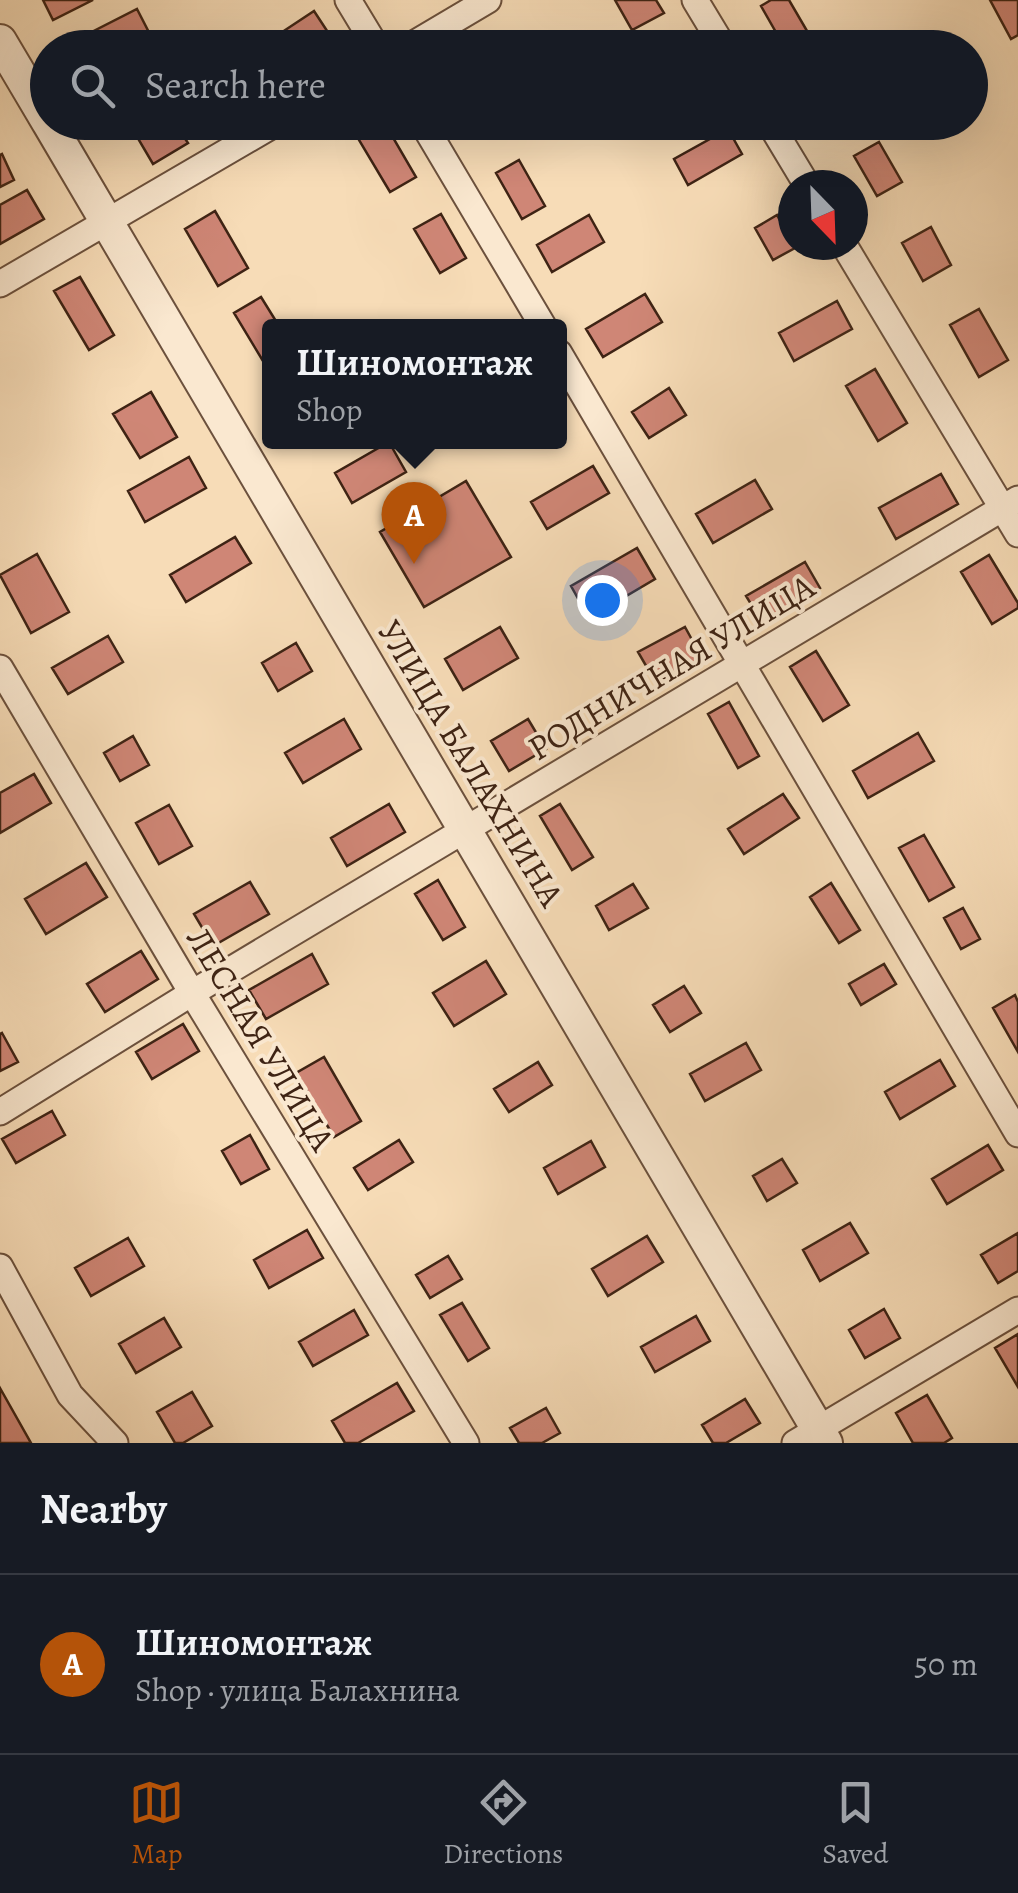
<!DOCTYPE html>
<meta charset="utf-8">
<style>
:root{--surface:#171b24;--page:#20242c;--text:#f1f3f6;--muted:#9ea1a6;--line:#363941;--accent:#b45309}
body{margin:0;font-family:Alegreya,serif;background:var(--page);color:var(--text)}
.compass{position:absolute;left:778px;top:170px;width:90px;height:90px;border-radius:50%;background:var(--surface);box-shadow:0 10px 40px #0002;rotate:157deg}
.you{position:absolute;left:602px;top:600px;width:35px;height:35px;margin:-25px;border:8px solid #fff;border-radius:50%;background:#1a73e8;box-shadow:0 0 0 15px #1a73e833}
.badge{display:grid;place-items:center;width:65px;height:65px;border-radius:50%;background:var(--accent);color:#fff;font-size:32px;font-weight:700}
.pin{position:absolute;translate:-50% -82px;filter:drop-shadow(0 2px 5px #0008)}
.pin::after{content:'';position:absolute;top:52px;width:35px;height:30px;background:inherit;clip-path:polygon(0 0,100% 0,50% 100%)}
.popup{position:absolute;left:262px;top:319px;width:305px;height:130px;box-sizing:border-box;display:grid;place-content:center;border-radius:10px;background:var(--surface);filter:drop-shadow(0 2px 8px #0005);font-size:32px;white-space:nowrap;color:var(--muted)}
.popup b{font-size:38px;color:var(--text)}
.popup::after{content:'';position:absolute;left:50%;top:100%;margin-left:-20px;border:20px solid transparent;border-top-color:var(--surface)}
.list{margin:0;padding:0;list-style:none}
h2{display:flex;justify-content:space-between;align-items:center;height:130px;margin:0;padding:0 40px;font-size:42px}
h2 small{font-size:32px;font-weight:400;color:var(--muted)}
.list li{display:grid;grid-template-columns:65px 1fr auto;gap:30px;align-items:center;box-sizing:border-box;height:180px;padding:0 40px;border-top:2px solid var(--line)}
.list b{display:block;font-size:38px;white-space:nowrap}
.list p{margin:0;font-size:32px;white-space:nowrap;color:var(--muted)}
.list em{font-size:32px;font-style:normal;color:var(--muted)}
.icon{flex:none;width:55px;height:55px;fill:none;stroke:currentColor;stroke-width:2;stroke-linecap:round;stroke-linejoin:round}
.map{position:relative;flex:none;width:1018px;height:1443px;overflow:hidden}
.search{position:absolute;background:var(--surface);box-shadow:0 10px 40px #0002;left:30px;right:30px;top:30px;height:110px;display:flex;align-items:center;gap:25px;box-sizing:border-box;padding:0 35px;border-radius:55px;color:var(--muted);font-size:38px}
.sheet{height:310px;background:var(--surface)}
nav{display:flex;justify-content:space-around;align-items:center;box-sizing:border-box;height:140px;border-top:2px solid var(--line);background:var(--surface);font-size:28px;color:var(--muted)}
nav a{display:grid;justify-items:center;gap:5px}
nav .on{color:var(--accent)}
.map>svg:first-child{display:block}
.building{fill:#cf8676;stroke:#3e2314;stroke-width:2.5}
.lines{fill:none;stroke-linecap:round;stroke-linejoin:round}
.minor-casing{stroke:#6c513d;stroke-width:29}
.tertiary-casing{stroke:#6c513d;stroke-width:36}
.minor{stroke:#fae8d0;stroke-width:25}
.tertiary{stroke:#fae8d0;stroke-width:32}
.labels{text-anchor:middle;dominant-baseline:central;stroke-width:8;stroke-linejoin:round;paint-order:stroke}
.street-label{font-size:35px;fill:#3e2314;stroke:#fae8d0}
</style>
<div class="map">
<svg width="1018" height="1443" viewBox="0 0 1018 1443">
<rect width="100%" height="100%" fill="#f7dcb7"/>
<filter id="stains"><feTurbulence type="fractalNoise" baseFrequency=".002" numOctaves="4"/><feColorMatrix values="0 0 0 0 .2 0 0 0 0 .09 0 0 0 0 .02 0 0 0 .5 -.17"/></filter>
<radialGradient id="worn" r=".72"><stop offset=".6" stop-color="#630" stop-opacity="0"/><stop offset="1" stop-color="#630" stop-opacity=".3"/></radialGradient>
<path class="building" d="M43,0H93L53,20Z
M615,0H656L664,13L632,30Z
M771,0H789L817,48H785L761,6Z
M990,0H1018V35L1011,39Z
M137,9L157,48H77L74,41Z
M314,11L337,46L258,48Z
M145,122H194L198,128L184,137L188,143L153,164L133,130Z
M365,122H384L416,177L390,192L353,130Z
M728,129L742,154L688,185L674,159Z
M879,142L902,182L877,196L854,156Z
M2,154L14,180L0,187V155Z
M519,160L545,206L522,219L496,173Z
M27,190L44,219L0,244V205Z
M215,211L248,268L218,286L185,229Z
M441,214L466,258L440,273L414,229Z
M589,215L604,242L552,272L537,245Z
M777,215L795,248L773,260L755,228Z
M931,227L951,265L923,281L902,243Z
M80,277L114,335L89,350L54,291Z
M645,294L662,322L603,357L586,329Z
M261,297L279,326H269V365L266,366L234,313Z
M837,301L852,329L794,361L779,333Z
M979,309L1008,360L979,377L950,325Z
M875,369L907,423L878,441L846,386Z
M669,388L686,415L649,438L632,412Z
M151,392L177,437L140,458L113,414Z
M389,442L406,472L352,503L335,473Z
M189,457L206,488L145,522L128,491Z
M593,466L609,493L547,529L531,502Z
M941,474L958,504L896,539L879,508Z
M755,480L772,509L713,543L696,514Z
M466,481L511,557L424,607L380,532Z
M235,537L251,563L186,602L170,575Z
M637,548L655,579L589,618L571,586Z
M37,554L69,612L31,633L0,575Z
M989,555L1018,603V608L992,624L961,572Z
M805,562L820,588L762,622L746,596Z
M500,627L518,658L463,690L445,659Z
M685,627L702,658L656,683L638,652Z
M108,636L123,662L68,694L52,668Z
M296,643L312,671L278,691L262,663Z
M816,651L849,705L823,721L790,667Z
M729,702L759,756L738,768L708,714Z
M344,719L361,749L303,783L285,753Z
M528,719L546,749L509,771L491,741Z
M918,733L934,761L868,798L853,771Z
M133,736L149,765L120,781L104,753Z
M34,774L51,803L0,833V793Z
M783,794L799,818L744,854L728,829Z
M389,804L405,832L347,866L331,838Z
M560,804L593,857L572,870L540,816Z
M169,805L192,846L159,864L136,823Z
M924,835L954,887L929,901L899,848Z
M86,863L107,897L46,934L25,899Z
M438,880L465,927L443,940L415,894Z
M250,882L269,914L213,946L194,914Z
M831,883L860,930L839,943L810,897Z
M633,884L648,908L609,930L596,906Z
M963,908L980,939L961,949L944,918Z
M141,951L158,979L105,1012L87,984Z
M312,954L328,984L266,1019L249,990Z
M486,961L506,994L454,1026L433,993Z
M884,964L896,984L861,1005L849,984Z
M684,986L701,1013L670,1032L653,1005Z
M1015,995L1018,1002V1052L993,1008Z
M183,1024L199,1051L152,1079L136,1052Z
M2,1033L18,1062L0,1071V1034Z
M746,1043L761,1070L705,1101L690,1074Z
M324,1057L361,1121L334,1137L296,1073Z
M940,1060L955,1086L900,1119L885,1092Z
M538,1062L552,1085L509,1112L494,1089Z
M52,1111L65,1135L16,1163L2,1139Z
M250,1135L269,1169L241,1184L222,1151Z
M399,1140L413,1162L368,1190L354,1168Z
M591,1141L605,1167L558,1194L544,1168Z
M988,1145L1003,1170L947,1204L932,1179Z
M782,1159L797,1183L767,1201L753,1176Z
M850,1223L868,1253L820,1281L803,1250Z
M307,1230L323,1258L269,1288L254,1260Z
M1018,1233V1271L998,1283L981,1255Z
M647,1236L663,1262L608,1296L592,1269Z
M128,1238L144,1266L91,1296L75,1268Z
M448,1256L462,1279L430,1298L416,1275Z
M462,1303L489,1348L468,1361L440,1315Z
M884,1309L900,1338L865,1358L849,1330Z
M354,1310L368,1335L313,1366L299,1342Z
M696,1316L710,1341L655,1372L641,1347Z
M164,1318L181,1347L136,1373L119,1344Z
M1018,1334V1387L995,1348Z
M397,1383L414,1411L358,1443H345L332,1421Z
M0,1388L31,1443H0Z
M192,1392L212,1426L183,1443H175L157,1412Z
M927,1395L952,1438L944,1443H913L896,1413Z
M745,1399L760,1423L726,1443H713L702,1425Z
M546,1408L560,1433L542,1443H519L510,1428Z"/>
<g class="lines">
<defs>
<path id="minor" d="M348,0L377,48
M695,0L724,48
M407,48L488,0
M422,122L543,326
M769,122L807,185
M844,245L1018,534
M0,284L278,122
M559,353L1018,1134
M0,668L192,993L466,1443
M0,1112L192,993L1018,499
M0,1267L70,1395L115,1443
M795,1443L1018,1310"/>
<path id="tertiary" d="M0,41L48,122
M48,122L826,1443"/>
</defs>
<use href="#minor" class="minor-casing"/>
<use href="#tertiary" class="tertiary-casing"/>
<use href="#minor" class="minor"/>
<use href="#tertiary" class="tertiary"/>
</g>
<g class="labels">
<g class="street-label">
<text transform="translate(671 667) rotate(-31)">РОДНИЧНАЯ УЛИЦА</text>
<text transform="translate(471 763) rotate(59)">УЛИЦА БАЛАХНИНА</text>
<text transform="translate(261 1039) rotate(59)">ЛЕСНАЯ УЛИЦА</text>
</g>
</g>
<rect width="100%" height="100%" filter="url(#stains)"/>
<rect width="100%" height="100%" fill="url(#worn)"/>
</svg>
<svg class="compass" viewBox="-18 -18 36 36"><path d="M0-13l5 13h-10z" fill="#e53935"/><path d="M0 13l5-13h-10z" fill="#9ea1a6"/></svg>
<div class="you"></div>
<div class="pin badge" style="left:414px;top:564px">A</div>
<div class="popup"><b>Шиномонтаж</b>Shop</div>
<div class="search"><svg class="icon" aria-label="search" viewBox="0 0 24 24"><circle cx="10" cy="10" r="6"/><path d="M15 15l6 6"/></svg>Search here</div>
</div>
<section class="sheet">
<h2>Nearby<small></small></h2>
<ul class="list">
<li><span class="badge">A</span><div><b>Шиномонтаж</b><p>Shop · улица Балахнина</p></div><em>50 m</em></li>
</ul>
</section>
<nav>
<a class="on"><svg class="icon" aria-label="map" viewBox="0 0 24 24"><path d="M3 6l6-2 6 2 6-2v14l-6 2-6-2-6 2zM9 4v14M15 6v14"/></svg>Map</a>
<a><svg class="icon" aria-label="directions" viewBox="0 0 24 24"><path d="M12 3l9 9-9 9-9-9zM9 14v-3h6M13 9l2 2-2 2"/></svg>Directions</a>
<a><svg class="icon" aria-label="saved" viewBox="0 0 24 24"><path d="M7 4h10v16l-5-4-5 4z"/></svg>Saved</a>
</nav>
